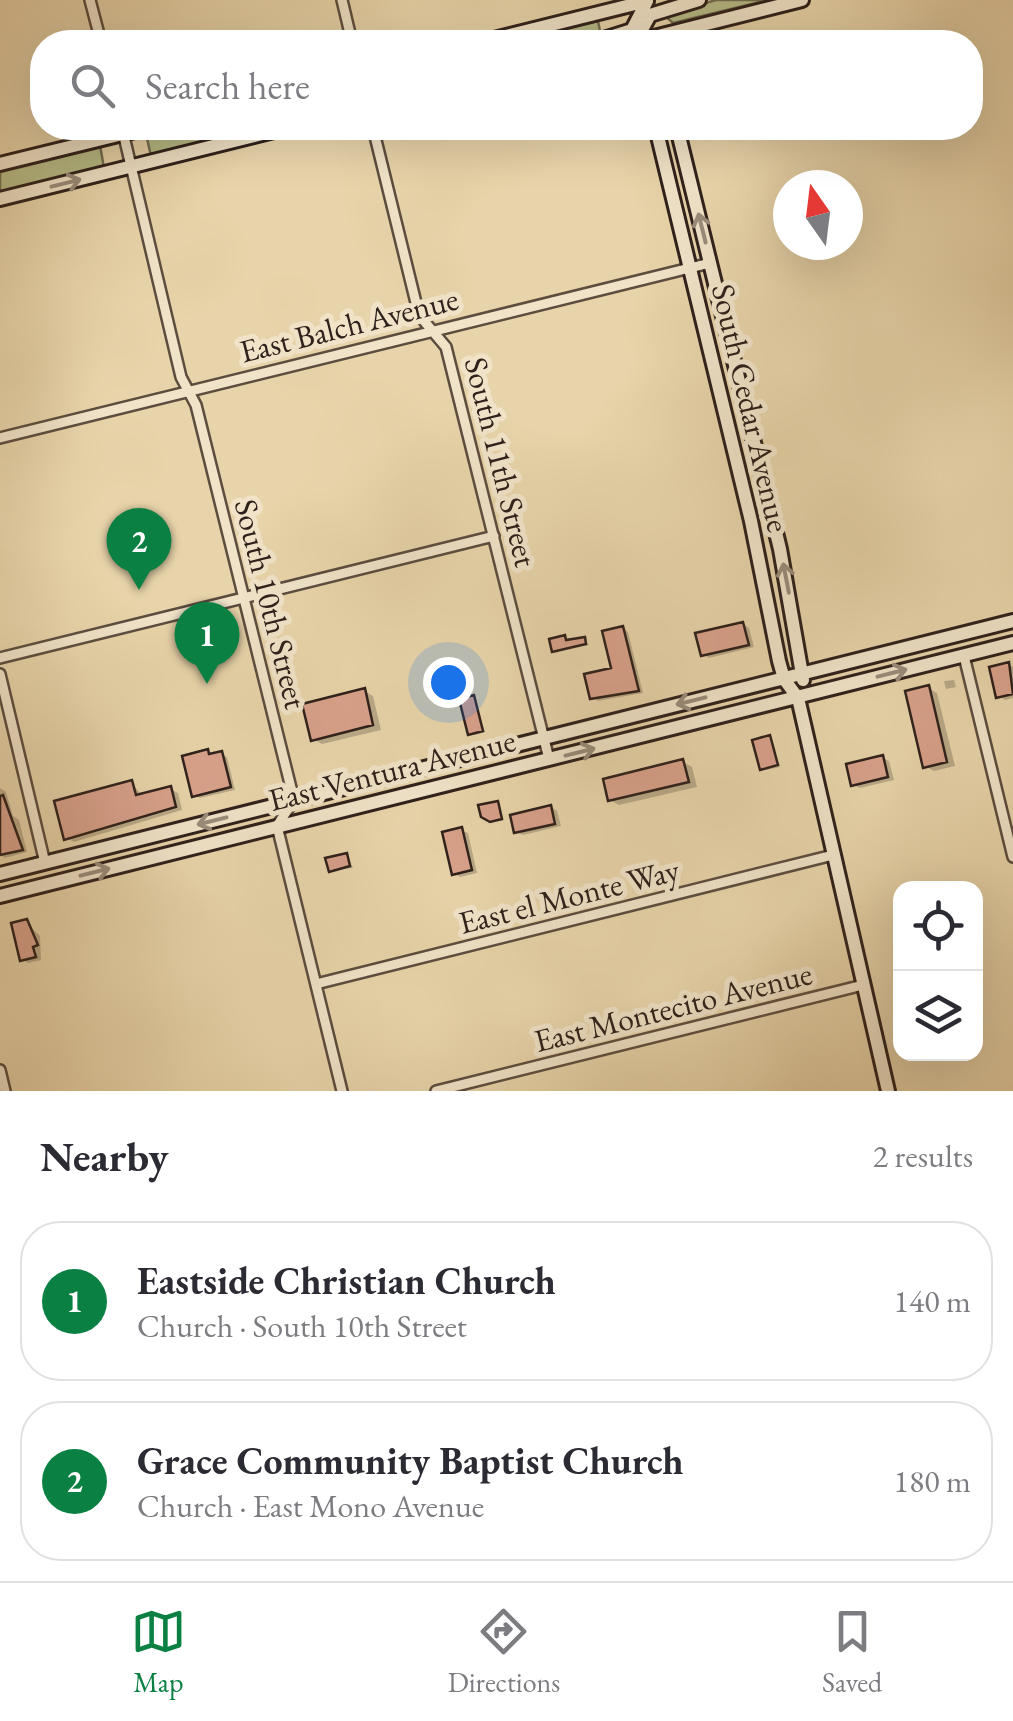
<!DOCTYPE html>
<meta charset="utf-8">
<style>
:root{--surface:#fff;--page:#f2f2f3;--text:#2b2b33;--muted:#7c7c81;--line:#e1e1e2;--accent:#0b8043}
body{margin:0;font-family:"EB Garamond",serif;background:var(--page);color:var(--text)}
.controls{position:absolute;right:30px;bottom:30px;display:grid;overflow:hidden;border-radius:20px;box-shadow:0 10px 40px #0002}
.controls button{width:90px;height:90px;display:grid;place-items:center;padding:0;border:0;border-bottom:2px solid var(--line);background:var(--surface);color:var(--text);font:50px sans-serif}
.compass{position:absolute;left:773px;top:170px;width:90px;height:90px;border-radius:50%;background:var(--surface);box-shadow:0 10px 40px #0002;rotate:346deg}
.you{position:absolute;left:448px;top:682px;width:35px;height:35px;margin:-25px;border:8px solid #fff;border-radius:50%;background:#1a73e8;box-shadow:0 0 0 15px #1a73e833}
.badge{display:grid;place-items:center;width:65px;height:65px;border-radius:50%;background:var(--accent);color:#fff;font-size:32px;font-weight:700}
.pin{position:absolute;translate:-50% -82px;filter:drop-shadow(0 2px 5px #0008)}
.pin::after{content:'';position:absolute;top:52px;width:35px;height:30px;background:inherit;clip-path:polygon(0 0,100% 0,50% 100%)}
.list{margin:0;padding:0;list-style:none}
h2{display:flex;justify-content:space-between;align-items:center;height:130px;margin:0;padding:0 40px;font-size:42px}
h2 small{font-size:32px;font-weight:400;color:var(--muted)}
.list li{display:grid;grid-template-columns:65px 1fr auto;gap:30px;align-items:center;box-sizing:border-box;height:160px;margin:0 20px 20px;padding:0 20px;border:2px solid var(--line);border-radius:40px}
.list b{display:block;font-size:38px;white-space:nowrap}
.list p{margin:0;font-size:32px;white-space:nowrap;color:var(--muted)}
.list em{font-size:32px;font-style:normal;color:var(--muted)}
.icon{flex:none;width:55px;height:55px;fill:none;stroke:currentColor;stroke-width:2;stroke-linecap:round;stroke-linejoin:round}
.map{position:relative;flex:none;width:1013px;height:1091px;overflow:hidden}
.search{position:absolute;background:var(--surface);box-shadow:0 10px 40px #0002;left:30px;right:30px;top:30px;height:110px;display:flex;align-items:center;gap:25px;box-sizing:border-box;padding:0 35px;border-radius:40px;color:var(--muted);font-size:38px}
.sheet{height:490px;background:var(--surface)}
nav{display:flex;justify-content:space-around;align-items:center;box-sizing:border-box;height:140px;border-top:2px solid var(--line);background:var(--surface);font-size:28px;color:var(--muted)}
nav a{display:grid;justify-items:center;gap:5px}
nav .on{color:var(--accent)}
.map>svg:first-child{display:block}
.green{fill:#b6bc88;stroke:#726e52;stroke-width:2.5}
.shadow{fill:#0003}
.building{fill:#d8a18b;stroke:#2e201b;stroke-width:2.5}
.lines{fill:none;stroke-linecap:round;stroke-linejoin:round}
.street-casing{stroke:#5c4d3f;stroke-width:14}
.secondary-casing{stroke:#2e201b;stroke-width:18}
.street{stroke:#f0e3c8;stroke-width:9}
.secondary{stroke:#f0e3c8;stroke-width:12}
.oneway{stroke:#998b7a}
.labels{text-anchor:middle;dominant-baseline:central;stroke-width:10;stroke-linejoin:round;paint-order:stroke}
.street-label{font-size:32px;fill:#2e201b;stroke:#f0e3c8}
</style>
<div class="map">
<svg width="1013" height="1091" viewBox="0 0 1013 1091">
<rect width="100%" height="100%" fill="#e8d4aa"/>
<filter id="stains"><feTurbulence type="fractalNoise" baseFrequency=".002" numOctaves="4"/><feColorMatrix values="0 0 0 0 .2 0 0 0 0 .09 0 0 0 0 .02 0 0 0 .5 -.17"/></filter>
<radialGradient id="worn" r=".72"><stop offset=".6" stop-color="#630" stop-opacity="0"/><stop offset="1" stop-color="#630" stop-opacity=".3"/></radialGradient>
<path class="green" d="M716,0H768L673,23L664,15Z
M598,21L601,36L578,42H511Z
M169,128H266L151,156L146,134Z
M100,145L104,168L0,194V169Z"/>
<path class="shadow" d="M743,624L749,628L754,647L709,658L703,654Z
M623,628L628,632L643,693L598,701L592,697L614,670Z
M584,640L589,645L554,650Z
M1008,664L1013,667V698L1005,700L999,696Z
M954,680L956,687L946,689L944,681Z
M928,688L937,693L955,766L934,771L925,766Z
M364,691L373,696L381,730L322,744L313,739Z
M473,697L485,732L474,735L470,733Z
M770,738L780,767L766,770L762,768Z
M208,752L227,757L235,790L200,798L194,795Z
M883,758L889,761L894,780L860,788L854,785Z
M683,762L692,767L697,787L619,805L610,800Z
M132,783L142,796L170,789L178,793L182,810L74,842L66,838Z
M0,788L6,792L13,816L19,820L27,852L5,858L0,855Z
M551,807L557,811L561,826L523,835L516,832Z
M461,830L468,833L477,873L460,877L454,873Z
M347,856L353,868L331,870Z
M26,922L40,936L41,960L28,963L22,959Z"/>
<path class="building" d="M743,622L749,645L701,656L695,633Z
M623,626L639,691L590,699L584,674L611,668L602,631Z
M565,635L566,640L585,637L586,644L552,652L549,639Z
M1009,662L1013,694L996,698L989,667Z
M929,685L947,762L923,768L905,691Z
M365,688L373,725L311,741L302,704Z
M474,695L483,731L468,735L459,699Z
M770,735L778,765L760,770L752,740Z
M208,749L209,754L222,751L231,787L192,797L182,756Z
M883,755L888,777L851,786L846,764Z
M683,759L689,782L608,801L603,779Z
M132,780L136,795L171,786L176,807L64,840L54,801Z
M3,795L23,850L0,855V796Z
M498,801L502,819L490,822L481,817L478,805Z
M551,805L555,824L514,833L510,815Z
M462,827L472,870L452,875L442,832Z
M347,853L350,866L329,872L325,858Z
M27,919L38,945L33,947L36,957L20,961L11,923Z"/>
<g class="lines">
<defs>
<path id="street" d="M90,0L101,42
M342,0L352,42
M122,128L181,377L196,405L294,800L277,826L342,1091
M373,128L419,315L446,347L549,759
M0,438L710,263
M964,656L1013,857
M0,658L494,536
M0,674L45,863
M316,984L833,855
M0,1070L5,1091
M436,1091L863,985"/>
<path id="secondary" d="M482,42L647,1
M594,42L632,30L647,1
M634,42L802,0
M635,42L650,15L699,0
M656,128L751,521L779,661L784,679L798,698L888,1091
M677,128L780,549L803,680
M0,164L147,128
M0,199L286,128
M0,874L1013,621
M0,896L1013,643"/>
</defs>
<use href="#street" class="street-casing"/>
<use href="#secondary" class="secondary-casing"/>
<use href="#street" class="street"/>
<use href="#secondary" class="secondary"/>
</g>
<defs><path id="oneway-shaft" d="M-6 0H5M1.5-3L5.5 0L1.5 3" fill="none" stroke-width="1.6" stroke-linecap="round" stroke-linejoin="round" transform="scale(2.5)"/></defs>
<g class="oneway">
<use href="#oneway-shaft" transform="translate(66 183) rotate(-14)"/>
<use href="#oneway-shaft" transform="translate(702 228) rotate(-104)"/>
<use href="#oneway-shaft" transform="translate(786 578) rotate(-101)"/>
<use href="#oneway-shaft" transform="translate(892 673) rotate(-14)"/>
<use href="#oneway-shaft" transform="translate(691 701) rotate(166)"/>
<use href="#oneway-shaft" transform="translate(580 752) rotate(-14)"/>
<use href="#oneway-shaft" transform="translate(212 821) rotate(166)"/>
<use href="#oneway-shaft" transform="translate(95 872) rotate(-14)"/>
</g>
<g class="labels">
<g class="street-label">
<text transform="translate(349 325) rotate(-14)">East Balch Avenue</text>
<text transform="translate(751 408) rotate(77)">South Cedar Avenue</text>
<text transform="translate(501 462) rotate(76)">South 11th Street</text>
<text transform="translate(271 604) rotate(76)">South 10th Street</text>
<text transform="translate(392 770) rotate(-14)">East Ventura Avenue</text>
<text transform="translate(569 896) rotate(-14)">East el Monte Way</text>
<text transform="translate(673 1007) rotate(-14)">East Montecito Avenue</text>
</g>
</g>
<rect width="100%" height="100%" filter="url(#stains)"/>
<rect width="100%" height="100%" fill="url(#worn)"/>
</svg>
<div class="controls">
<button><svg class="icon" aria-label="locate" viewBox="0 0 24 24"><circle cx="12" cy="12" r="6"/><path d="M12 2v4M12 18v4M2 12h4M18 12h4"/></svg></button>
<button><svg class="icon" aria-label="layers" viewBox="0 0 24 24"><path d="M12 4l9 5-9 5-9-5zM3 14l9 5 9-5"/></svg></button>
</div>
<svg class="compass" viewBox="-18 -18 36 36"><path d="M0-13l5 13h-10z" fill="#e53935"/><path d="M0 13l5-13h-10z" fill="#7c7c81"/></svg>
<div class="you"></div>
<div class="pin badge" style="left:207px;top:684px">1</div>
<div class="pin badge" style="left:139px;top:590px">2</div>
<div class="search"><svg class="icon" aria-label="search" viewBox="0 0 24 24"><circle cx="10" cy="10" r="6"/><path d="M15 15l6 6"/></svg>Search here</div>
</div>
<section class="sheet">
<h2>Nearby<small>2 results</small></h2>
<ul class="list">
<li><span class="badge">1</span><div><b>Eastside Christian Church</b><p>Church · South 10th Street</p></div><em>140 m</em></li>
<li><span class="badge">2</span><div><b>Grace Community Baptist Church</b><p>Church · East Mono Avenue</p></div><em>180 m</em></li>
</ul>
</section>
<nav>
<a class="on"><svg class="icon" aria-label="map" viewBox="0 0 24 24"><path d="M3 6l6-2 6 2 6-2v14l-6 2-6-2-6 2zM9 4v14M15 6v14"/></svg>Map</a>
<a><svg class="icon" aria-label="directions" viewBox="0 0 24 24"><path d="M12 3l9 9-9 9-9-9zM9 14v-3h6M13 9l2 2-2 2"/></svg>Directions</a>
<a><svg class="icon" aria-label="saved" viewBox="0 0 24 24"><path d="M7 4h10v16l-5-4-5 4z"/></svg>Saved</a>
</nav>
